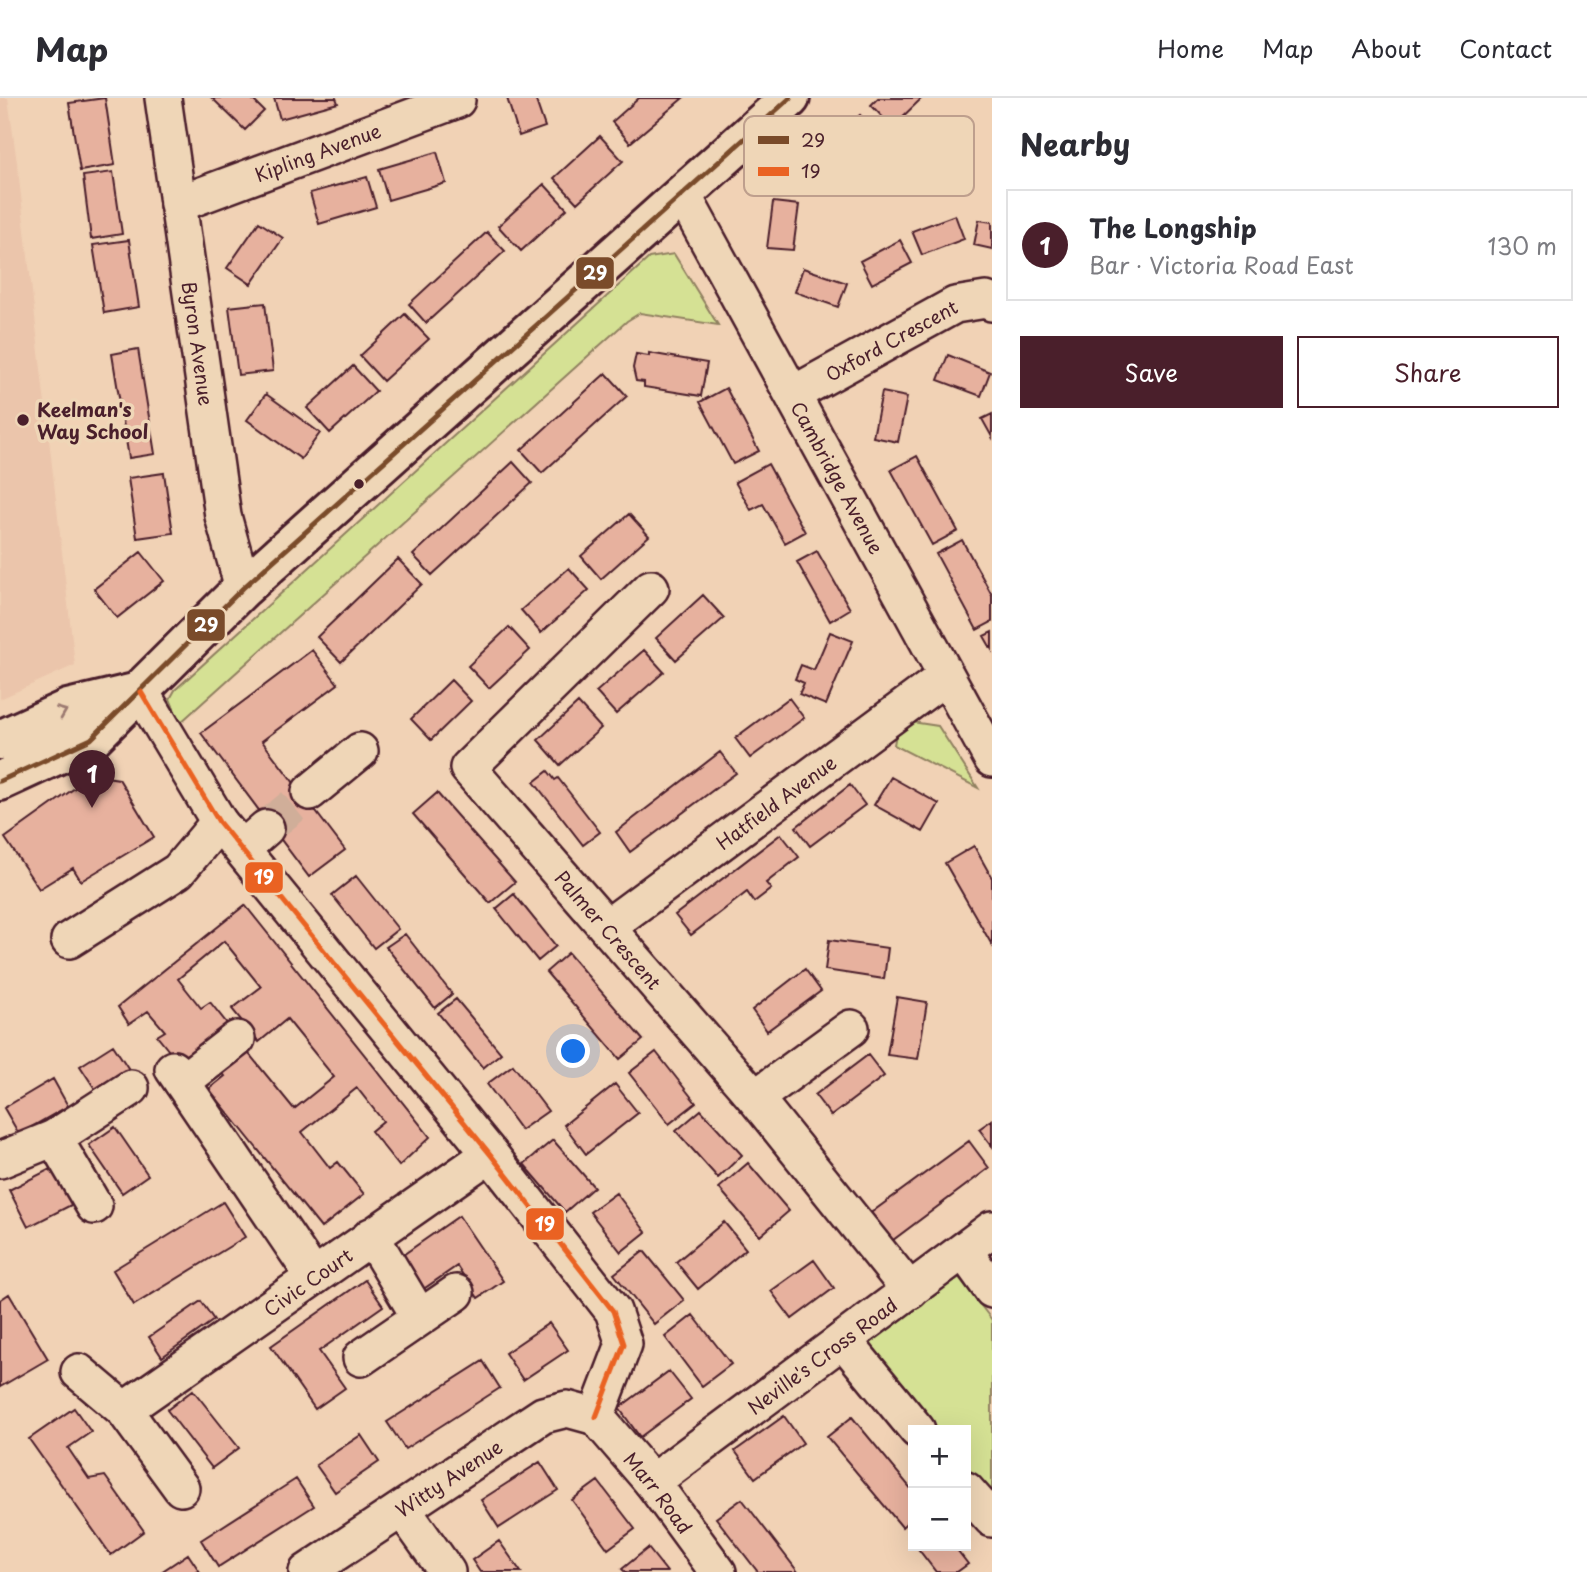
<!DOCTYPE html>
<meta charset="utf-8">
<style>
:root{--surface:#fff;--page:#f2f2f3;--text:#2b2b33;--muted:#7c7c81;--line:#e1e1e2;--accent:#4a1f2b}
body{margin:0;font-family:"Playpen Sans",sans-serif;background:var(--page);color:var(--text)}
.controls{position:absolute;right:21px;bottom:21px;display:grid;overflow:hidden;border-radius:0px;box-shadow:0 7px 28px #0002}
.controls button{width:63px;height:63px;display:grid;place-items:center;padding:0;border:0;border-bottom:2px solid var(--line);background:var(--surface);color:var(--text);font:35px sans-serif}
.you{position:absolute;left:574px;top:954px;width:24px;height:24px;margin:-18px;border:5px solid #fff;border-radius:50%;background:#1a73e8;box-shadow:0 0 0 10px #1a73e833}
.badge{display:grid;place-items:center;width:46px;height:46px;border-radius:50%;background:var(--accent);color:#fff;font-size:23px;font-weight:700}
.pin{position:absolute;translate:-50% -58px;filter:drop-shadow(0 2px 4px #0008)}
.pin::after{content:'';position:absolute;top:37px;width:24px;height:21px;background:inherit;clip-path:polygon(0 0,100% 0,50% 100%)}
.list{margin:0;padding:0;list-style:none}
h2{display:flex;justify-content:space-between;align-items:center;height:91px;margin:0;padding:0 28px;font-size:30px}
h2 small{font-size:23px;font-weight:400;color:var(--muted)}
.list li{display:grid;grid-template-columns:46px 1fr auto;gap:21px;align-items:center;box-sizing:border-box;height:112px;margin:0 14px 14px;padding:0 14px;border:2px solid var(--line);border-radius:0px}
.list b{display:block;font-size:26px;white-space:nowrap}
.list p{margin:0;font-size:23px;white-space:nowrap;color:var(--muted)}
.list em{font-size:23px;font-style:normal;color:var(--muted)}
.actions{display:flex;gap:14px;padding:21px 28px}
.actions a{flex:1;padding:16px 0;border:2px solid var(--accent);border-radius:0px;text-align:center;font-size:24px;color:var(--accent)}
.actions .main{background:var(--accent);color:#fff}
.map{position:relative;flex:none;width:992px;height:1474px;overflow:hidden}
header{display:flex;align-items:center;gap:42px;box-sizing:border-box;height:98px;padding:0 35px;background:var(--surface);border-bottom:2px solid var(--line)}
header strong{font-size:33px}
nav{display:flex;gap:38px;margin-inline-start:auto;font-size:24px}
main{display:flex}
aside{flex:1;background:var(--surface)}
.map>svg:first-child{display:block}
.built{fill:#ebc5ab}
.green{fill:#d5e194;stroke:#908060;stroke-width:2}
.building{fill:#e7b19e;stroke:#4a1f2b;stroke-width:2}
.lines{fill:none;stroke-linecap:round;stroke-linejoin:round}
.minor-tunnel{stroke:#d0ae99;stroke-width:35;stroke-dasharray:35 18;stroke-linecap:butt}
.minor-casing{stroke:#4a1f2b;stroke-width:40}
.major-casing{stroke:#4a1f2b;stroke-width:44}
.minor{stroke:#efd6b7;stroke-width:35}
.major{stroke:#efd6b7;stroke-width:38}
.bus-1-casing{stroke:#efd6b7;stroke-width:10}
.bus-2-casing{stroke:#efd6b7;stroke-width:10}
.bus-1{stroke:#7a4b2a;stroke-width:5}
.bus-2{stroke:#ea6222;stroke-width:5}
.oneway{stroke:#9c7a71}
.poi-dot{fill:#4a1f2b;stroke:#efd6b7;stroke-width:2.5}
.labels{text-anchor:middle;dominant-baseline:central;stroke-width:7;stroke-linejoin:round;paint-order:stroke}
.street-label{font-size:19px;fill:#4a1f2b;stroke:#efd6b7}
.poi-label{font-size:19px;font-weight:bold;fill:#4a1f2b;stroke:#efd6b7;text-anchor:start}
.key{fill:#efd6b7;stroke:#be9f8d;stroke-width:2}
.key-label{font-size:19px;fill:#4a1f2b}
.line-badge{stroke:#efd6b7;stroke-width:2.5}
.badge-label{font-size:19px;text-anchor:middle;font-weight:bold;fill:#fff}
</style>
<header>
<strong>Map</strong>
<nav><a>Home</a><a>Map</a><a>About</a><a>Contact</a></nav>
</header>
<main>
<div class="map">
<svg width="992" height="1474" viewBox="0 0 992 1474">
<rect width="100%" height="100%" fill="#f1d2b5"/>
<filter id="ink" filterUnits="userSpaceOnUse"><feTurbulence type="fractalNoise" baseFrequency=".0143" numOctaves="2"/><feDisplacementMap in="SourceGraphic" scale="14" xChannelSelector="R" yChannelSelector="G"/><feConvolveMatrix kernelMatrix="1 2 1 2 8 2 1 2 1" color-interpolation-filters="sRGB"/></filter>
<g filter="url(#ink)">
<path class="built" d="M0,0H8L18,72L75,567L0,601Z"/>
<path class="green" d="M674,156L718,227L640,215L627,223L180,625L170,601L175,592L649,160Z
M912,624L938,628L978,690L894,647L897,629Z
M957,1177L992,1222V1403L966,1370V1332H936L868,1246Z"/>
<path class="building" d="M105,0L115,67L80,73L69,5Z
M212,0H251L264,13L245,32Z
M274,0H336L338,5L280,21Z
M507,0H535L545,29L519,38Z
M639,0H683L630,45L612,24Z
M878,0H922L892,29L871,7Z
M860,17L880,38L821,95L800,72Z
M600,38L623,63L577,105L554,80Z
M437,54L446,85L388,102L379,71Z
M113,74L122,136L91,141L83,78Z
M367,79L376,109L319,126L310,95Z
M544,86L567,111L521,153L498,128Z
M773,104L799,107L793,152L767,150Z
M955,117L964,141L922,157L912,133Z
M979,122L992,124V151L974,147Z
M259,124L283,140L251,186L227,170Z
M487,134L505,153L426,225L409,206Z
M129,142L139,209L104,215L93,147Z
M900,142L912,165L872,186L860,163Z
M803,170L847,185L838,209L795,194Z
M265,205L273,273L238,277L229,209Z
M405,216L429,241L383,283L360,258Z
M138,251L155,356L129,360L112,256Z
M649,255L707,265L701,298L644,289V284L636,283L633,270L636,256L649,258Z
M948,257L990,274L981,298L938,282Z
M353,268L376,293L330,335L307,310Z
M606,275L627,298L542,375L521,352Z
M726,290L759,353L733,366L700,304Z
M882,294L907,299L898,344L873,339Z
M266,296L320,335L301,361L247,322Z
M992,316V339L982,321Z
M917,358L958,433L932,447L891,372Z
M513,364L532,385L432,477L413,457Z
M768,366L805,434L785,445L763,406L751,412L735,384Z
M164,375L173,435L137,440L128,380Z
M629,416L649,438L601,481L581,458Z
M962,442L992,497V524L977,532L936,456Z
M817,453L850,511L830,523L797,464Z
M141,454L164,483L117,520L94,491Z
M398,461L422,486L341,564L317,539Z
M569,470L589,492L541,535L521,512Z
M703,497L724,520L676,562L656,540Z
M509,529L530,552L489,590L468,568Z
M830,534L853,543L826,607L799,596L804,585L795,581L801,567L814,572Z
M992,534V552L984,538Z
M312,552L338,586L262,643L345,752L309,779L201,635Z
M644,552L664,574L616,616L596,594Z
M451,582L471,603L431,642L411,621Z
M789,600L804,620L750,660L735,640Z
M578,605L601,630L560,667L538,642Z
M720,654L736,675L630,754L616,734Z
M548,673L555,682L558,680L600,734L583,747L534,684Z
M93,677L119,681L154,739L81,783L73,770L39,791L5,740Z
M891,679L939,706L923,734L874,707Z
M850,687L865,707L810,748L796,729Z
M437,695L515,784L490,805L413,716Z
M781,736L799,759L766,785L771,791L754,804L747,794L691,837L675,817Z
M974,748L992,780V847L945,765Z
M356,778L398,831L374,850L332,797Z
M514,796L556,848L538,863L496,811Z
M245,807L430,1039L399,1068L371,1033L383,1023L357,990L302,1034L330,1070L338,1064L364,1096L321,1130L209,991L225,978L215,966L241,946L294,1011L334,979L287,921L259,944L232,911L261,889L224,843L178,881L201,910L210,904L229,928L177,963L157,938L165,933L148,913L129,926L118,909Z
M405,836L452,896L435,910L386,849Z
M829,842L888,850L884,881L825,872Z
M568,855L643,942L620,961L546,874Z
M805,871L821,893L767,933L752,912Z
M897,899L927,904L918,961L887,957Z
M456,901L501,955L483,970L438,915Z
M113,947L130,973L97,994L80,968Z
M656,954L696,1005L669,1026L629,975Z
M868,957L884,978L831,1018L815,997Z
M513,967L548,1013L521,1032L487,986Z
M53,981L68,1008L19,1036L4,1010Z
M615,986L638,1015L586,1056L564,1027Z
M701,1012L742,1057L718,1080L676,1033Z
M992,1022V1048L979,1031Z
M115,1029L148,1077L122,1095L89,1047Z
M553,1042L594,1089L565,1114L524,1066Z
M969,1043L989,1070L889,1145L868,1117Z
M748,1065L789,1113L760,1138L719,1090Z
M54,1069L73,1106L28,1129L9,1092Z
M616,1095L646,1134L621,1154L590,1114Z
M223,1104L245,1139L134,1207L113,1172Z
M459,1118L503,1183L478,1200L457,1168L422,1192L400,1159Z
M724,1124L746,1151L698,1191L676,1164Z
M644,1153L684,1202L654,1226L614,1176Z
M814,1162L834,1190L792,1221L771,1193Z
M365,1182L383,1208L319,1253L345,1290L315,1311L271,1248Z
M9,1196L48,1261L0,1289V1202Z
M201,1203L214,1222L162,1259L149,1239Z
M693,1217L731,1266L702,1288L665,1239Z
M549,1225L568,1252L523,1282L505,1255Z
M483,1263L500,1290L405,1351L387,1324Z
M669,1273L691,1301L640,1339L619,1310Z
M193,1292L239,1350L212,1370L167,1312Z
M74,1310L91,1334L68,1350L89,1381L105,1378L144,1433L111,1457L29,1341Z
M784,1318L803,1345L755,1380L735,1353Z
M852,1319L913,1393V1419L902,1429L827,1339Z
M361,1337L379,1364L335,1394L316,1367Z
M540,1364L558,1392L499,1430L481,1402Z
M296,1381L314,1408L218,1469L201,1442Z
M598,1383L635,1431L608,1451L572,1402Z
M742,1401L798,1474H758L716,1420Z
M499,1443L521,1474H480L472,1462Z
M916,1448H954L968,1466L957,1474H936Z
M648,1450L667,1474H625L622,1471Z
M188,1456L200,1474H161Z"/>
<g class="lines">
<path class="minor-tunnel" d="M266,730L310,694"/>
<defs>
<g id="minor">
<path id="s1" d="M163,0L223,418L243,490"/>
<path id="s2" d="M683,97L992,661"/>
<path id="s3" d="M178,106L457,2"/>
<path id="s4" d="M793,296L955,207L986,202L992,205"/>
<path id="s5" d="M651,490L468,670L755,1000L910,1193"/>
<path d="M141,594L219,724L490,1056L613,1213L624,1246L596,1319"/>
<path d="M310,694L360,653"/>
<path d="M242,751L266,730"/>
<path id="s6" d="M607,829L946,578"/>
<path d="M69,842L178,773L219,724"/>
<path d="M173,971L314,1179"/>
<path d="M182,984L237,941"/>
<path d="M755,1000L851,930"/>
<path d="M54,1040L94,1108"/>
<path d="M0,1062L54,1040L131,990"/>
<path d="M371,1138L419,1218"/>
<path d="M964,1153L992,1192"/>
<path d="M843,1242L917,1332"/>
<path d="M361,1260L456,1195"/>
<path d="M79,1274L124,1312L181,1390"/>
<path id="s7" d="M124,1312L490,1056"/>
<path id="s8" d="M596,1319L652,1384L718,1474"/>
<path id="s9" d="M652,1384L992,1131"/>
<path d="M966,1392L992,1421"/>
<path d="M403,1412L447,1474"/>
<path id="s10" d="M307,1474L543,1317L567,1311L596,1319"/>
</g>
<path id="major" d="M0,642L68,611L139,594
M0,683L91,641L243,490L790,0"/>
</defs>
<use href="#minor" class="minor-casing"/>
<use href="#major" class="major-casing"/>
<use href="#minor" class="minor"/>
<use href="#major" class="major"/>
<defs>
<path id="bus-1" d="M0,683L91,641L243,490L790,0"/>
<path id="bus-2" d="M141,594L219,724L490,1056L613,1213L624,1246L596,1319"/>
</defs>
<use href="#bus-1" class="bus-1-casing"/>
<use href="#bus-2" class="bus-2-casing"/>
<use href="#bus-1" class="bus-1"/>
<use href="#bus-2" class="bus-2"/>
</g>
<defs><path id="oneway-chevron" d="M-2-3.5L2.5 0L-2 3.5" fill="none" stroke-width="1.6" stroke-linecap="round" stroke-linejoin="round" transform="scale(1.75)"/></defs>
<use class="oneway" href="#oneway-chevron" transform="translate(62 614) rotate(-22)"/>
</g>
<g class="poi-dot">
<circle cx="23" cy="322" r="7"/>
<circle cx="359" cy="386" r="6"/>
</g>
<g class="labels">
<g class="street-label">
<text stroke="none"><textPath href="#s3" startOffset="149">Kipling Avenue</textPath></text>
<text stroke="none"><textPath href="#s4" startOffset="112">Oxford Crescent</textPath></text>
<text stroke="none"><textPath href="#s1" startOffset="248">Byron Avenue</textPath></text>
<text stroke="none"><textPath href="#s2" startOffset="322">Cambridge Avenue</textPath></text>
<text stroke="none"><textPath href="#s6" startOffset="210">Hatfield Avenue</textPath></text>
<text stroke="none"><textPath href="#s5" startOffset="471">Palmer Crescent</textPath></text>
<text stroke="none"><textPath href="#s7" startOffset="224">Civic Court</textPath></text>
<text stroke="none"><textPath href="#s9" startOffset="212">Neville's Cross Road</textPath></text>
<text stroke="none"><textPath href="#s10" startOffset="170">Witty Avenue</textPath></text>
<text stroke="none"><textPath href="#s8" startOffset="98">Marr Road</textPath></text>
</g>
<g class="poi-label">
<text x="37" y="311">Keelman's<tspan x="37" dy="22">Way School</tspan></text>
</g>
</g>
<rect x="744" y="18" width="230" height="80" rx="10" class="key"/>
<rect x="758" y="38" width="31" height="8" fill="#7a4b2a"/>
<rect x="758" y="69" width="31" height="9" fill="#ea6222"/>
<g class="key-label">
<text x="801" y="49">29</text>
<text x="801" y="80">19</text>
</g>
<g class="line-badge">
<rect x="575" y="158" width="40" height="34" rx="7" fill="#7a4b2a"/>
<rect x="186" y="510" width="40" height="34" rx="7" fill="#7a4b2a"/>
<rect x="244" y="763" width="40" height="33" rx="7" fill="#ea6222"/>
<rect x="525" y="1109" width="40" height="34" rx="7" fill="#ea6222"/>
</g>
<g class="badge-label">
<text x="595" y="182">29</text>
<text x="206" y="534">29</text>
<text x="264" y="786">19</text>
<text x="545" y="1133">19</text>
</g>
</svg>
<div class="controls">
<button>+</button>
<button>−</button>
</div>
<div class="you"></div>
<div class="pin badge" style="left:92px;top:710px">1</div>
</div>
<aside>
<h2>Nearby<small></small></h2>
<ul class="list">
<li><span class="badge">1</span><div><b>The Longship</b><p>Bar · Victoria Road East</p></div><em>130 m</em></li>
</ul>
<div class="actions"><a class="main">Save</a><a>Share</a></div>
</aside>
</main>
